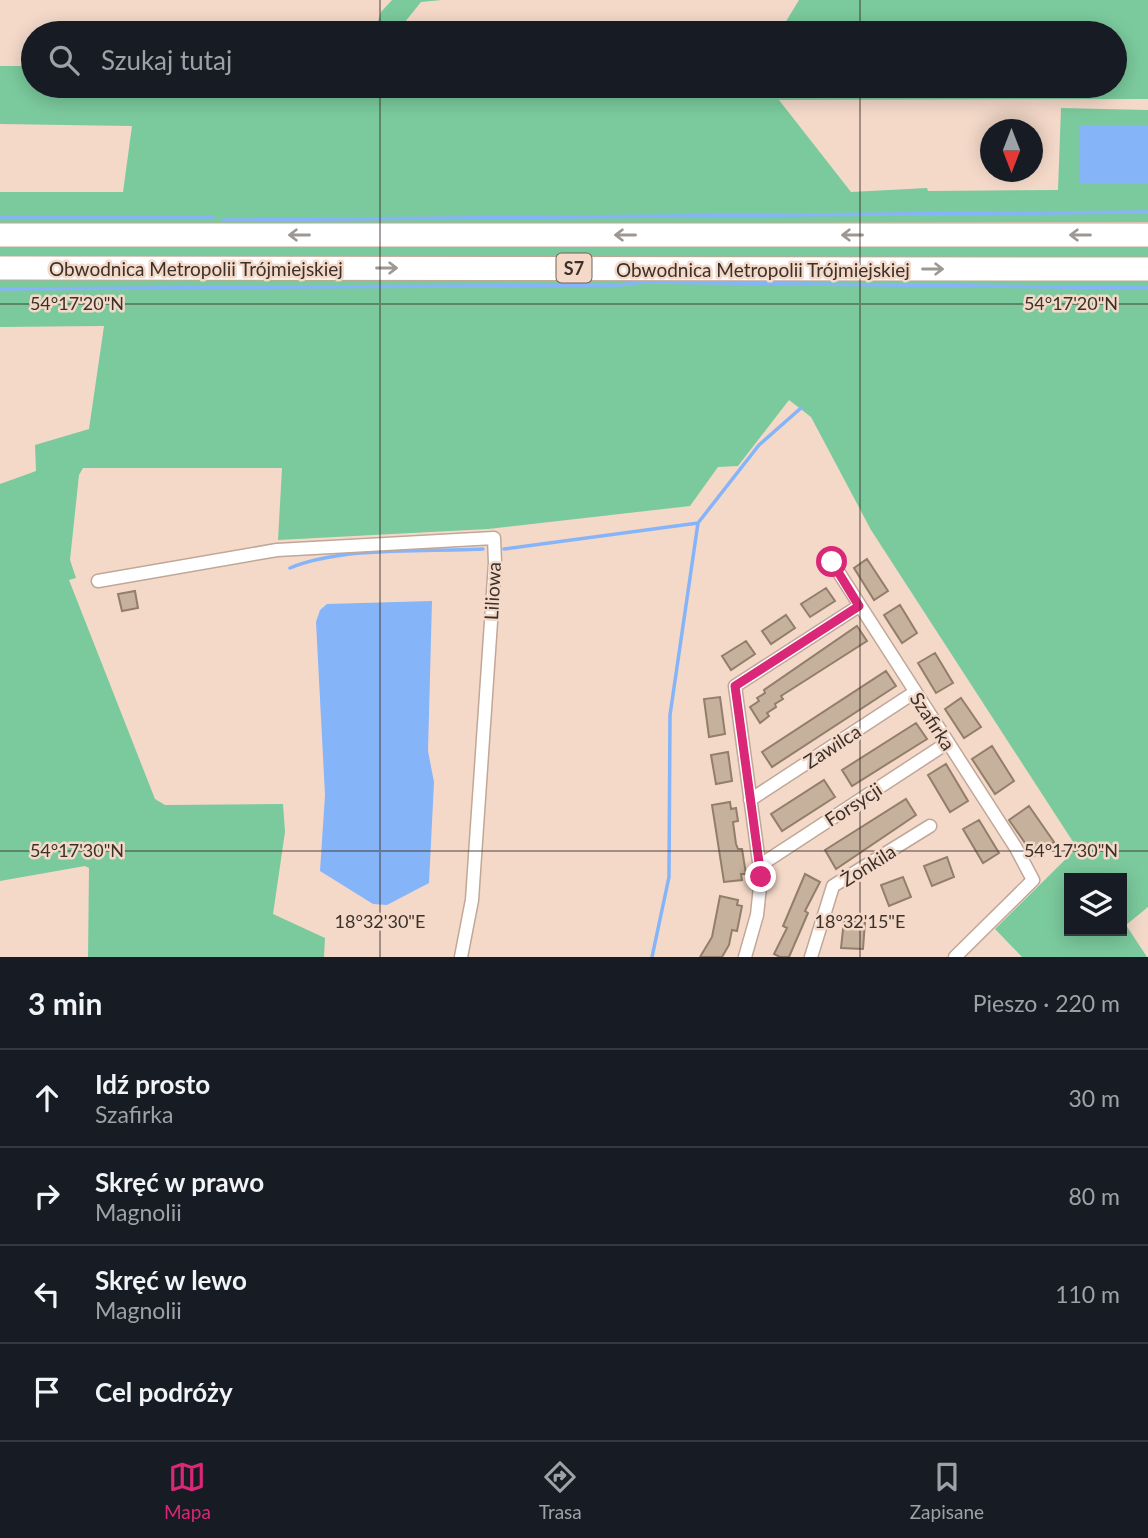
<!DOCTYPE html>
<html lang="pl">
<meta charset="utf-8">
<style>
:root{--surface:#171b24;--page:#242831;--text:#f1f3f6;--muted:#9ea1a6;--line:#363941;--accent:#db2777}
body{margin:0;font-family:Lato,sans-serif;background:var(--page);color:var(--text)}
.controls{position:absolute;right:21px;bottom:21px;display:grid;overflow:hidden;border-radius:0px;box-shadow:0 4px 18px #0003}
.controls button{width:63px;height:63px;display:grid;place-items:center;padding:0;border:0;border-bottom:2px solid var(--line);background:var(--surface);color:var(--text);font:35px sans-serif}
.compass{position:absolute;left:980px;top:119px;width:63px;height:63px;border-radius:50%;background:var(--surface);box-shadow:0 4px 18px #0003;rotate:180deg}
.stop{position:absolute;width:21px;height:21px;margin:-16px;border:5px solid #db2777;border-radius:50%;background:#fff}
.stop.end{background:#db2777;border-color:#fff;box-shadow:0 2px 7px #0008}
.list{margin:0;padding:0;list-style:none}
h2{display:flex;justify-content:space-between;align-items:center;height:91px;margin:0;padding:0 28px;font-size:30px}
h2 small{font-size:23px;font-weight:400;color:var(--muted)}
.list li{display:grid;grid-template-columns:46px 1fr auto;gap:21px;align-items:center;box-sizing:border-box;height:98px;padding:0 28px;border-top:2px solid var(--line)}
.list b{display:block;font-size:26px;white-space:nowrap}
.list p{margin:0;font-size:23px;white-space:nowrap;color:var(--muted)}
.list em{font-size:23px;font-style:normal;color:var(--muted)}
.icon{flex:none;width:38px;height:38px;fill:none;stroke:currentColor;stroke-width:2;stroke-linecap:round;stroke-linejoin:round}
.map{position:relative;flex:none;width:1148px;height:957px;overflow:hidden}
.search{position:absolute;background:var(--surface);box-shadow:0 4px 18px #0003;left:21px;right:21px;top:21px;height:77px;display:flex;align-items:center;gap:18px;box-sizing:border-box;padding:0 24px;border-radius:38px;color:var(--muted);font-size:26px}
.sheet{height:483px;background:var(--surface)}
nav{display:flex;justify-content:space-around;align-items:center;box-sizing:border-box;height:98px;border-top:2px solid var(--line);background:var(--surface);font-size:19px;color:var(--muted)}
nav a{display:grid;justify-items:center;gap:4px}
nav .on{color:var(--accent)}
.map>svg:first-child{display:block}
.green{fill:#7bca9d;fill-rule:evenodd}
.water{fill:#86b4f8}
.lines{fill:none;stroke-linecap:round;stroke-linejoin:round}
.stream{stroke:#86b4f8;stroke-width:3.5}
.building{fill:#c6b19d;stroke:#927e6b;stroke-width:2}
.street-casing{stroke:#c1a797;stroke-width:15}
.highway-casing{stroke:#c1a797;stroke-width:25}
.street{stroke:#fff;stroke-width:12}
.highway{stroke:#fff;stroke-width:23}
.oneway{stroke:#9d9894}
.route{stroke:#db2777;stroke-width:9}
.ticks{fill:none;stroke:#3b312a;stroke-width:2;stroke-opacity:0.45}
.labels{text-anchor:middle;dominant-baseline:central;stroke-width:5;stroke-linejoin:round;paint-order:stroke}
.shield{fill:#f4d9c9;stroke:#72635a;stroke-width:2}
.shield-label{font-size:18px;font-weight:bold;fill:#3b312a}
.street-label{font-size:19px;fill:#3b312a;stroke:#f4d9c9}
.ticks-label{font-size:18px;text-anchor:middle;fill:#3b312a;stroke:#f4d9c9;stroke-width:5;stroke-linejoin:round;paint-order:stroke}
</style>
<div class="map">
<svg width="1148" height="957" viewBox="0 0 1148 957">
<rect width="100%" height="100%" fill="#f4d9c9"/>
<path class="green" d="M392,0H442L421,2L397,32L374,33L381,12Z
M799,0H1148V99L779,100L851,192L927,188L928,191L1058,190L1061,108L1148,110V222L0,225V192H123L132,126L0,124V66H33V86H1115V33H779Z
M1148,240V259L0,262V242Z
M1148,277V907L1126,925L1147,957H1022L995,929L1077,848L871,530L811,417L789,400L738,466L718,467L690,506L488,529L278,540L282,468H83L79,475L70,560L76,578L69,580L155,799L165,805L283,804L285,832L273,914L325,938L324,957H88L89,868L85,866L0,881V484L36,471L35,445L89,429L104,326L0,327V279ZM1069,878H1122V931H1069Z"/>
<path class="water" d="M1079,126H1148V184L1080,183Z
M432,601L428,751L434,782L429,883L387,905L373,904L320,871L325,795L316,622L320,610L327,604Z"/>
<g class="lines">
<path class="stream" d="M0,217H213
M223,220L1148,212
M0,289L620,285L643,282L1148,288
M504,549L698,523L759,445L801,408
M290,568C344,546 425,552 483,549
M652,957L669,877L670,715L698,523"/>
</g>
<path class="building" d="M867,559L888,591L874,600L854,568Z
M826,588L835,601L810,617L801,604Z
M135,591L138,608L122,611L118,594Z
M900,605L917,633L902,643L884,615Z
M786,615L795,628L771,644L762,631Z
M857,626L867,641L781,696L783,699L775,704L776,707L767,713L769,716L760,723L750,707L759,701L757,698L765,693L764,690Z
M746,641L755,654L731,670L722,656Z
M935,653L953,683L936,693L918,663Z
M886,671L896,686L772,767L762,752Z
M720,697L725,734L709,737L704,699Z
M961,698L981,727L964,738L945,709Z
M916,723L927,739L852,786L842,770Z
M992,746L1014,781L995,794L972,759Z
M728,752L732,781L716,784L711,755Z
M946,764L968,801L950,812L928,775Z
M824,780L835,797L782,831L771,814Z
M906,799L916,815L836,869L825,850Z
M730,802L731,809L736,808L738,821L733,822L736,844L738,849H742L746,874H741L742,880L724,882L712,805Z
M1029,806L1054,842L1034,856L1009,820Z
M979,820L999,853L983,863L963,829Z
M947,857L954,877L932,886L924,866Z
M805,874L820,882L805,911L808,913L789,957H780L774,954L787,928L783,926Z
M903,877L911,897L889,906L881,885Z
M720,896L738,900L737,905L742,906L737,931L732,930L729,945L722,957H700L712,937Z
M844,920L865,922L863,949L841,948Z"/>
<g class="lines">
<defs>
<path id="street" d="M832,562L1016,848L1033,880L955,957
M98,581L277,550L494,538L495,563L472,900L461,957
M750,800L915,692
M759,866L947,743
M745,957L757,915L761,877L735,686L859,606
M811,957L833,886L930,826"/>
<path id="highway" d="M0,235H1148
M0,268L1148,269"/>
</defs>
<use href="#street" class="street-casing"/>
<use href="#highway" class="highway-casing"/>
<use href="#street" class="street"/>
<use href="#highway" class="highway"/>
</g>
<defs><path id="oneway-shaft" d="M-6 0H5M1.5-3L5.5 0L1.5 3" fill="none" stroke-width="1.6" stroke-linecap="round" stroke-linejoin="round" transform="scale(1.75)"/></defs>
<g class="oneway">
<use href="#oneway-shaft" transform="translate(299 235) rotate(180)"/>
<use href="#oneway-shaft" transform="translate(625 235) rotate(180)"/>
<use href="#oneway-shaft" transform="translate(852 235) rotate(180)"/>
<use href="#oneway-shaft" transform="translate(1080 235) rotate(180)"/>
<use href="#oneway-shaft" transform="translate(387 268)"/>
<use href="#oneway-shaft" transform="translate(933 269)"/>
</g>
<g class="lines">
<path class="route" d="M761,877L735,686L859,606L832,562"/>
</g>
<path class="ticks" d="M380,0V33M860,0V33M380,86V957M860,86V957M0,304H1148M0,851H1148"/>
<g class="labels">
<rect class="shield" x="556.5" y="253.5" width="35" height="29" rx="5"/>
<g class="shield-label">
<text x="574" y="268">S7</text>
</g>
<g class="street-label">
<text x="196" y="268">Obwodnica Metropolii Trójmiejskiej</text>
<text x="763" y="269">Obwodnica Metropolii Trójmiejskiej</text>
<text transform="translate(492 591) rotate(-87)">Liliowa</text>
<text transform="translate(933 721) rotate(57)">Szafirka</text>
<text transform="translate(832 746) rotate(-33)">Zawilca</text>
<text transform="translate(853 804) rotate(-33)">Forsycji</text>
<text transform="translate(868 865) rotate(-32)">Żonkila</text>
</g>
</g>
<g class="ticks-label">
<text x="1071" y="310">54°17'20"N</text>
<text x="77" y="310">54°17'20"N</text>
<text x="1071" y="857">54°17'30"N</text>
<text x="77" y="857">54°17'30"N</text>
<text x="380" y="928">18°32'30"E</text>
<text x="860" y="928">18°32'15"E</text>
</g>
</svg>
<div class="controls">
<button><svg class="icon" aria-label="layers" viewBox="0 0 24 24"><path d="M12 4l9 5-9 5-9-5zM3 14l9 5 9-5"/></svg></button>
</div>
<svg class="compass" viewBox="-18 -18 36 36"><path d="M0-13l5 13h-10z" fill="#e53935"/><path d="M0 13l5-13h-10z" fill="#9ea1a6"/></svg>
<div class="stop" style="left:832px;top:562px"></div>
<div class="stop end" style="left:761px;top:877px"></div>
<div class="search"><svg class="icon" aria-label="search" viewBox="0 0 24 24"><circle cx="10" cy="10" r="6"/><path d="M15 15l6 6"/></svg>Szukaj tutaj</div>
</div>
<section class="sheet">
<h2>3 min<small>Pieszo · 220 m</small></h2>
<ul class="list">
<li><svg class="icon" aria-label="ahead" viewBox="0 0 24 24"><path d="M12 20V5M6 11l6-6 6 6"/></svg><div><b>Idź prosto</b><p>Szafirka</p></div><em>30 m</em></li>
<li><svg class="icon" aria-label="right" viewBox="0 0 24 24"><path d="M7 20v-9h11M14 6l5 5-5 5"/></svg><div><b>Skręć w prawo</b><p>Magnolii</p></div><em>80 m</em></li>
<li><svg class="icon" aria-label="left" viewBox="0 0 24 24"><path d="M17 20v-9H6M10 6l-5 5 5 5"/></svg><div><b>Skręć w lewo</b><p>Magnolii</p></div><em>110 m</em></li>
<li><svg class="icon" aria-label="arrive" viewBox="0 0 24 24"><path d="M6 21V4h12l-3 4 3 4H6"/></svg><div><b>Cel podróży</b></div></li>
</ul>
</section>
<nav>
<a class="on"><svg class="icon" aria-label="map" viewBox="0 0 24 24"><path d="M3 6l6-2 6 2 6-2v14l-6 2-6-2-6 2zM9 4v14M15 6v14"/></svg>Mapa</a>
<a><svg class="icon" aria-label="directions" viewBox="0 0 24 24"><path d="M12 3l9 9-9 9-9-9zM9 14v-3h6M13 9l2 2-2 2"/></svg>Trasa</a>
<a><svg class="icon" aria-label="saved" viewBox="0 0 24 24"><path d="M7 4h10v16l-5-4-5 4z"/></svg>Zapisane</a>
</nav>
